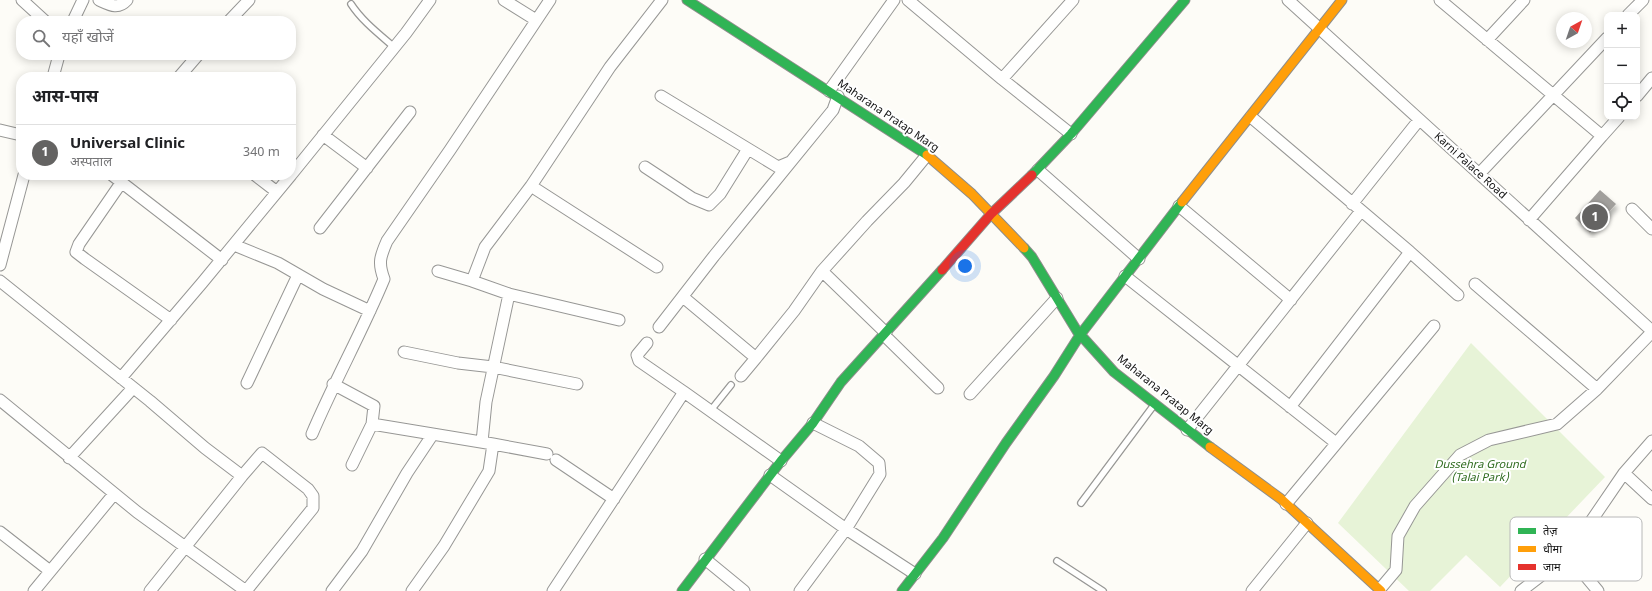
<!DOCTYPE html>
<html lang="hi">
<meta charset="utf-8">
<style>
:root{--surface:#fff;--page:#f2f2f2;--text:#202124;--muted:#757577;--line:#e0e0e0;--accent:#646362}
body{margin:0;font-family:Georgia,"Noto Sans Devanagari",serif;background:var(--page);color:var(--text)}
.controls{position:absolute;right:12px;top:12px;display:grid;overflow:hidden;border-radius:8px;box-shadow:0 2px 10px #0003}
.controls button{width:36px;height:36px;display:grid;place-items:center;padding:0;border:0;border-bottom:1px solid var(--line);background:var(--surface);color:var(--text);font:20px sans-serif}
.compass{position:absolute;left:1556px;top:12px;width:36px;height:36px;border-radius:50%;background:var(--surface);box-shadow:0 2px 10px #0003;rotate:40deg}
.you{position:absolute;left:965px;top:266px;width:14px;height:14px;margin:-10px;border:3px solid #fff;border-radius:50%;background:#1a73e8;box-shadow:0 0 0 6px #1a73e833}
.badge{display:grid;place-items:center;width:26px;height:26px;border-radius:50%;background:var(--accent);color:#fff;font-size:13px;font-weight:700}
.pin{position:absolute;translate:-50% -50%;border:2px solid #fff;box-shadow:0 1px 4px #0006}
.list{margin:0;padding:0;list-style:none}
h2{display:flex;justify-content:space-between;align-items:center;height:52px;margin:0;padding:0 16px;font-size:17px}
h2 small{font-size:13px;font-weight:400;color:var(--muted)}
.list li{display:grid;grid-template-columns:26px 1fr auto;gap:12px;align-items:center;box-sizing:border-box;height:56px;padding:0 16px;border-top:1px solid var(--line)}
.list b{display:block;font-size:15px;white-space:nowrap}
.list p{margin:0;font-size:13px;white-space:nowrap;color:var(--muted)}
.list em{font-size:13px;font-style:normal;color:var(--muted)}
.icon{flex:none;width:22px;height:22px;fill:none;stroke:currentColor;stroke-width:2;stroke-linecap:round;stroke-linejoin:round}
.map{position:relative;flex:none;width:1652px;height:591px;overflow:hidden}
.search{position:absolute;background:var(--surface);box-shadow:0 2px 10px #0003;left:16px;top:16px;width:280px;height:44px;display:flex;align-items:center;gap:10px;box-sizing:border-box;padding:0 14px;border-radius:16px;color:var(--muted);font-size:15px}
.panel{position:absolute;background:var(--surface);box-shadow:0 2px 10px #0003;left:16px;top:72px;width:280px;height:108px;border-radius:16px}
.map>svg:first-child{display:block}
.green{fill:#e7f3d7}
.building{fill:#a19f9c;filter:url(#shadow)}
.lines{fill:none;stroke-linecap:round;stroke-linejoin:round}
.lane-casing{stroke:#979795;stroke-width:8}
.street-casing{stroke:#979795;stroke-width:13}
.fast-casing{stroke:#8e8d8b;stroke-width:11}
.slow-casing{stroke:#8e8d8b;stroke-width:11}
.jam-casing{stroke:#8e8d8b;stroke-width:11}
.lane{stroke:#fffffe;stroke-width:5.5}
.street{stroke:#fffffe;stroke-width:11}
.fast{stroke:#30b455;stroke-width:9}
.slow{stroke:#ff9f0a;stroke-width:9}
.jam{stroke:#e5322d;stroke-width:9}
.labels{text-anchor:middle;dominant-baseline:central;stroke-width:4;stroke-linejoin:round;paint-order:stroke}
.street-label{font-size:11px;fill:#111;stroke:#fff}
.park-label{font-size:11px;font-style:italic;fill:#2f6b1f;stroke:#fff}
.key{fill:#fff;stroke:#b8b8b8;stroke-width:1}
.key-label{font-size:11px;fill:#111}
</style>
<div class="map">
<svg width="1652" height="591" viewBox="0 0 1652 591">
<defs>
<filter id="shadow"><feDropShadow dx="2.5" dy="4.5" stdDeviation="2" flood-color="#0004"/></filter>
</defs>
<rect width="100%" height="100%" fill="#fdfcf7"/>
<path class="green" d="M1471,343L1605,477L1500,587L1466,555L1430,591H1409L1338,523Z"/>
<path class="building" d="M1600,190L1616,204L1590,233L1575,218Z"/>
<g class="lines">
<defs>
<path id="lane" d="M351,4C362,21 379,34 394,47
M711,410L731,385
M1081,503L1154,405
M1057,561L1103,591"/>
<path id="street" d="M22,0L45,21
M99,0C110,5 118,10 127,0
M504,0L536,20
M908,0L1002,79L1071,134
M1288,0L1652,331
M1440,0L1602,136L1619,117
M1628,15L1643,0
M73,21L83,0
M229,21L249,0
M1487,40L1524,0
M53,77L59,55
M179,77L198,55
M1002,79L1073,0
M829,91L894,0
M661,96L778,167L790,162
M1637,96L1652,78
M1251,117L1410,252L1458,295
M0,130L21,135
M323,135L367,168
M645,167L692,198L709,205L720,194L748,149
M1038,170L1139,259
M1479,174L1607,38
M112,175L222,260
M255,175L277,192
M291,175L406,33L430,0
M121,183L79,244L76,252L85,259L171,320
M531,186L657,267
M1352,204L1419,120
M1179,206L1291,300
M1632,209L1652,229
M1529,220L1602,136
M320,228L410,112
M234,245L278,263L323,289L370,311
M0,265L24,175
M438,271L472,281L509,294L619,320
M822,271L886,333
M1125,276L1336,443
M0,281L150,401L205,448L242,476
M472,281L485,247L531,186L610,67L662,0
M1475,284L1597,389
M683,297L756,358L794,311L822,271L867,221L904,183L927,155
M659,327L714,256L833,110L838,96
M884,335L938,388
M647,343L637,355L639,361L684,392
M404,352L458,363L493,367L577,384
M741,376L756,358
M121,378L202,283L291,175
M247,383L298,275
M333,384L374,406L372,424L352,465
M970,394L1057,298
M0,400L137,512L246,591
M1290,407L1410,252
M372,424L493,444L547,454
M1187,430L1361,211
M312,434C334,382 362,332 384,279C378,263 380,257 387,241L450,150L550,0
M482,442L486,402L509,294
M69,458L133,388
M556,460L614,499
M1624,473L1652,499
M770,475L846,529L915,574
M1286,504L1434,326
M0,532L50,571
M1568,555L1598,591
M705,559L744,591
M1380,589L1396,570L1398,536L1415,506L1460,455L1489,440L1557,424L1597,389L1652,332
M34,591L114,494
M150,591L242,476L262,453L308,489L313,496V508L246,591
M332,591L362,551L407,473L433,434
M412,591L444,546L489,471L493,444
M553,591L684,392L781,461
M800,591L846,529L880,474L879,463L859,446L813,423
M1252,591L1307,523
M1521,591L1568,555L1624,473L1652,441"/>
<path id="fast" d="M687,0L927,155
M1032,175L1071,134L1185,0
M1024,248L1032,257L1077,331L1114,372L1210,447
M682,591L781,461L813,423L841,382L942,270
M902,591L943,538L1006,443L1054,376L1080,335L1182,202"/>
<path id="slow" d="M927,155L972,194L1024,248
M1182,202L1342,0
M1210,447L1281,499L1381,591"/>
<path id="jam" d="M942,270L991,214L1032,175"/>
</defs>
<use href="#lane" class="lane-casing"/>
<use href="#street" class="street-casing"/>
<use href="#fast" class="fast-casing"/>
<use href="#slow" class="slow-casing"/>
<use href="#jam" class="jam-casing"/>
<use href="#lane" class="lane"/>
<use href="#street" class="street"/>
<use href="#fast" class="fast"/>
<use href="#slow" class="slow"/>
<use href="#jam" class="jam"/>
</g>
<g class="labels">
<g class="street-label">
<text transform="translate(888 116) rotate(34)">Maharana Pratap Marg</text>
<text transform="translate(1470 166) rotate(42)">Karni Palace Road</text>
<text transform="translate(1165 395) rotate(39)">Maharana Pratap Marg</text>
</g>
<g class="park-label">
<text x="1480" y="465">Dussehra Ground<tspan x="1480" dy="13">(Talai Park)</tspan></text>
</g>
</g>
<rect x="1510" y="517" width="132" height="64" rx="6" class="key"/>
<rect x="1518" y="528" width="18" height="6" fill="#30b455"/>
<rect x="1518" y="546" width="18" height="6" fill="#ff9f0a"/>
<rect x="1518" y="564" width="18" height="6" fill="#e5322d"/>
<g class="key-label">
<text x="1543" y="535">तेज़</text>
<text x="1543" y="553">धीमा</text>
<text x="1543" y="571">जाम</text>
</g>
</svg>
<div class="controls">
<button>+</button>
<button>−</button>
<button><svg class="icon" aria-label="locate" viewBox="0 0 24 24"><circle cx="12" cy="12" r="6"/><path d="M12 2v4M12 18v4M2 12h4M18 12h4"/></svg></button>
</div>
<svg class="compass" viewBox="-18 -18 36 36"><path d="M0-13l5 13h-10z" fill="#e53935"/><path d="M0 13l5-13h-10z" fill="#757577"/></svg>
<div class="you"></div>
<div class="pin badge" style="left:1595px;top:217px">1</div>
<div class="search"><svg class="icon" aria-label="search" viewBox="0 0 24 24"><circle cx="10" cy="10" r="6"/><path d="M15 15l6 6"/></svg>यहाँ खोजें</div>
<section class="panel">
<h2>आस-पास<small></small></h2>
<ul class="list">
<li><span class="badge">1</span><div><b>Universal Clinic</b><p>अस्पताल</p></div><em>340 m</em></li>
</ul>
</section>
</div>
